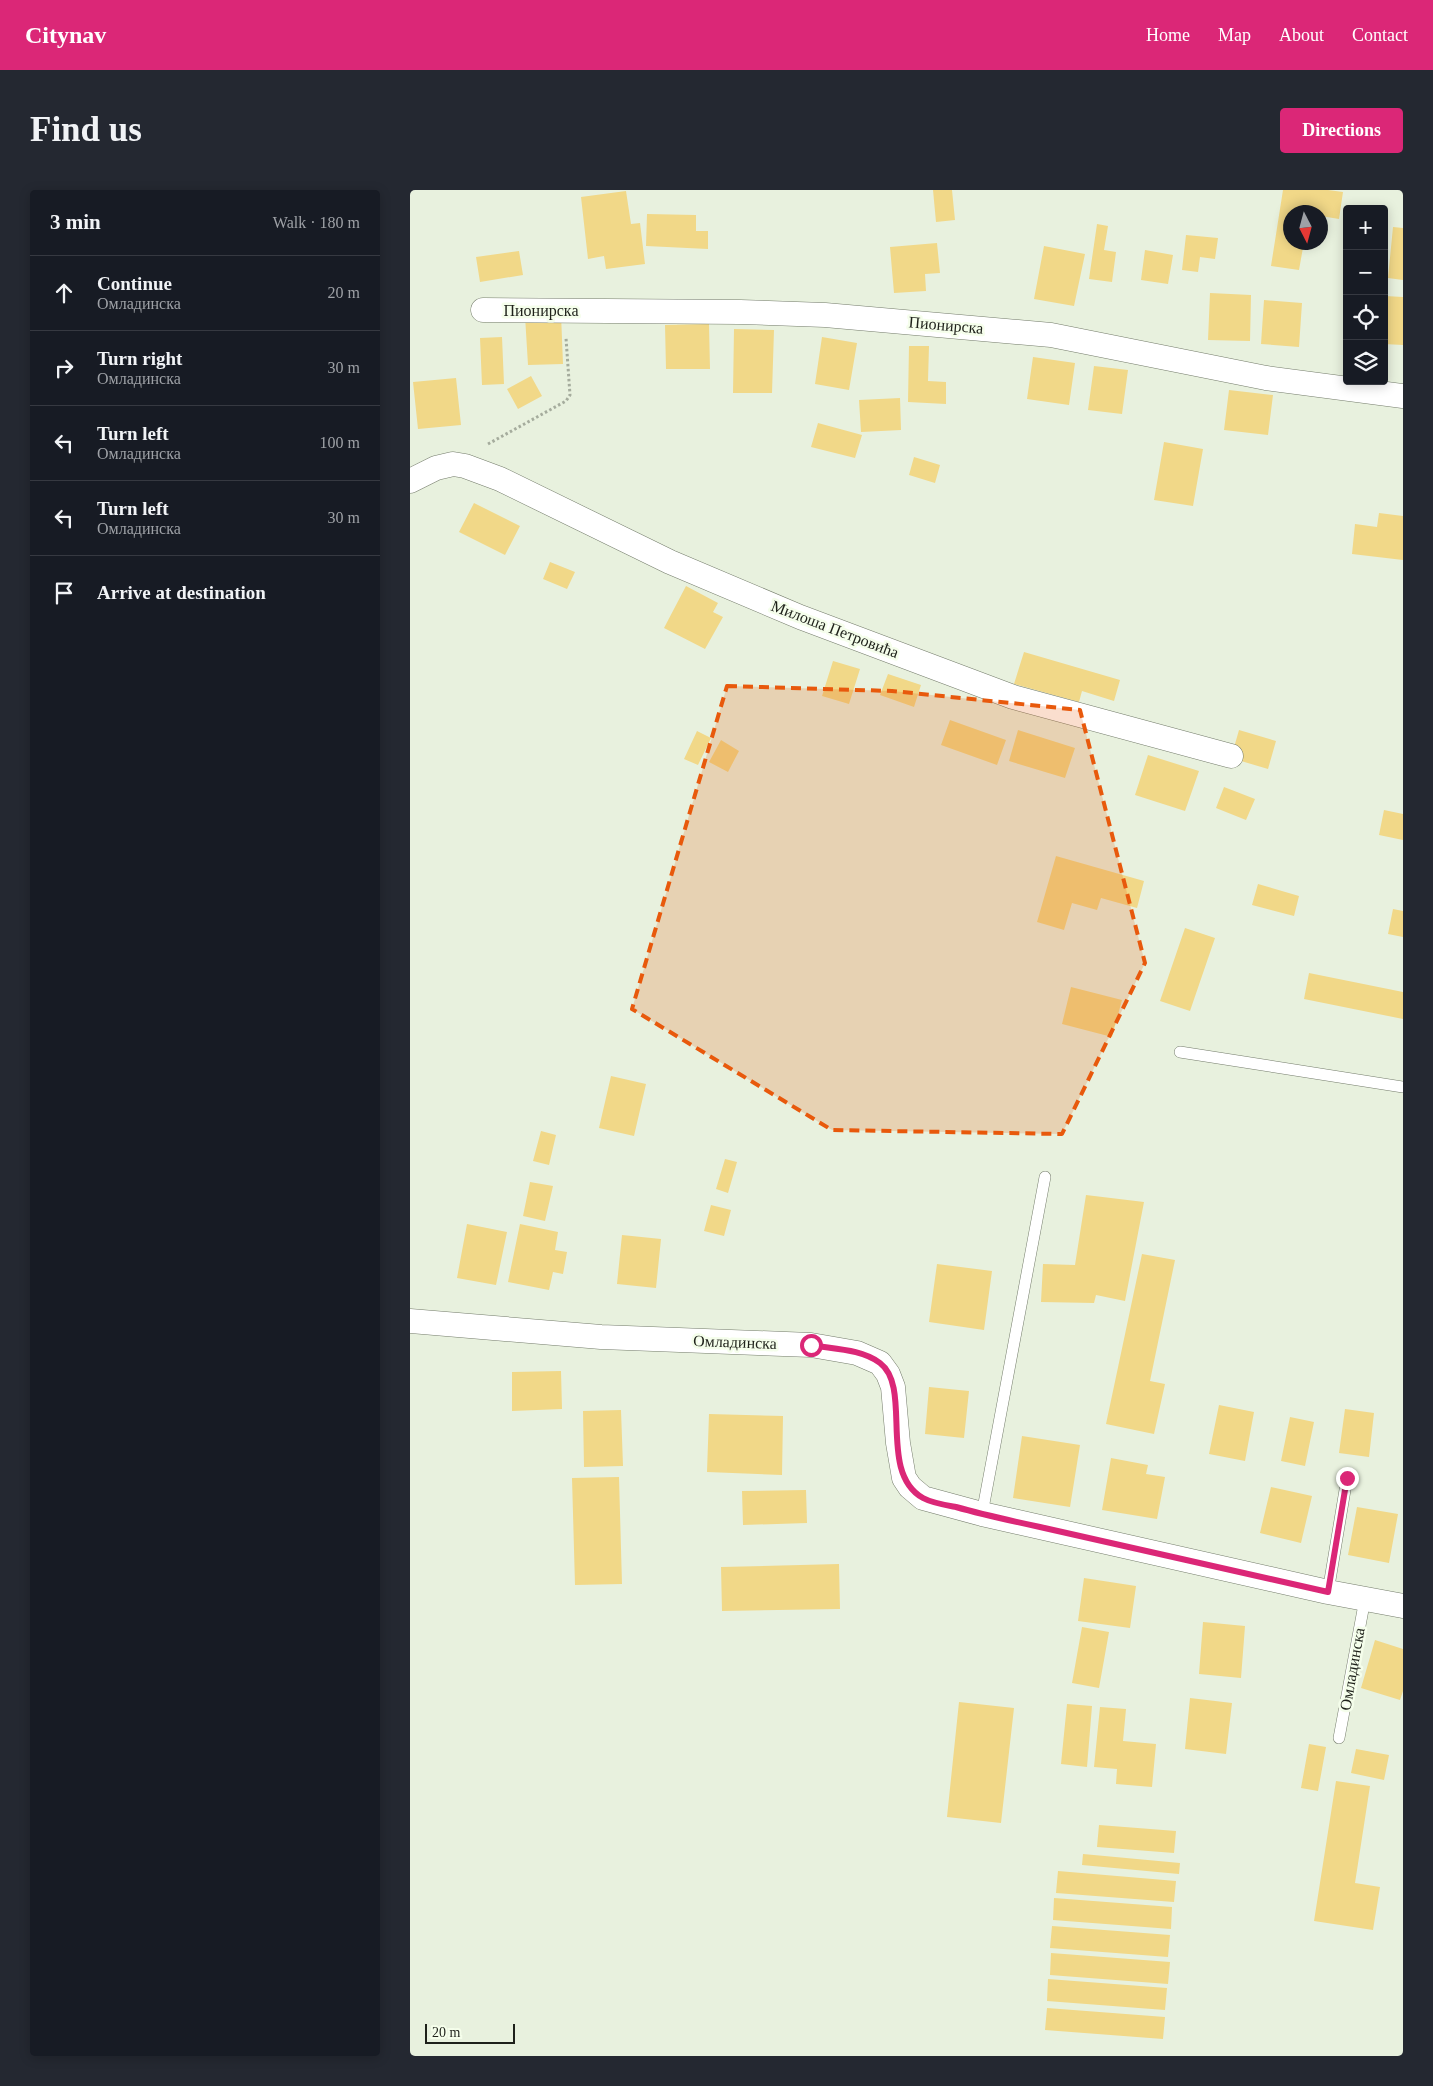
<!DOCTYPE html>
<meta charset="utf-8">
<style>
:root{--surface:#171b24;--page:#242831;--text:#f1f3f6;--muted:#9ea1a6;--line:#363941;--accent:#db2777}
body{margin:0;font-family:"Times New Roman",serif;background:var(--page);color:var(--text)}
.controls{position:absolute;right:15px;top:15px;display:grid;overflow:hidden;border-radius:5px;box-shadow:0 2px 12px #0003}
.controls button{width:45px;height:45px;display:grid;place-items:center;padding:0;border:0;border-bottom:1px solid var(--line);background:var(--surface);color:var(--text);font:25px sans-serif}
.compass{position:absolute;left:873px;top:15px;width:45px;height:45px;border-radius:50%;background:var(--surface);box-shadow:0 2px 12px #0003;rotate:174deg}
.scale{position:absolute;left:15px;bottom:12px;width:90px;box-sizing:border-box;padding-left:5px;border:2px solid #1e211a;border-top:0;font-size:14px;line-height:18px;white-space:nowrap;color:#1e211a;-webkit-text-stroke:4px #f5feeb;paint-order:stroke}
.stop{position:absolute;width:15px;height:15px;margin:-11px;border:4px solid #db2777;border-radius:50%;background:#fff}
.stop.end{background:#db2777;border-color:#fff;box-shadow:0 1px 5px #0008}
.list{margin:0;padding:0;list-style:none}
h2{display:flex;justify-content:space-between;align-items:center;height:65px;margin:0;padding:0 20px;font-size:21px}
h2 small{font-size:16px;font-weight:400;color:var(--muted)}
.list li{display:grid;grid-template-columns:32px 1fr auto;gap:15px;align-items:center;box-sizing:border-box;height:75px;padding:0 20px;border-top:1px solid var(--line)}
.list b{display:block;font-size:19px;white-space:nowrap}
.list p{margin:0;font-size:16px;white-space:nowrap;color:var(--muted)}
.list em{font-size:16px;font-style:normal;color:var(--muted)}
.icon{flex:none;width:28px;height:28px;fill:none;stroke:currentColor;stroke-width:2;stroke-linecap:round;stroke-linejoin:round}
.map{position:relative;flex:none;width:993px;height:1866px;overflow:hidden;border-radius:5px}
header{display:flex;align-items:center;gap:30px;box-sizing:border-box;height:70px;padding:0 25px;background:var(--accent);color:#fff}
header strong{font-size:24px}
nav{display:flex;gap:28px;margin-inline-start:auto;font-size:18px}
.intro{display:flex;align-items:center;justify-content:space-between;box-sizing:border-box;height:120px;padding:0 30px}
h1{margin:0;font-size:35px}
.button{padding:12px 22px;border-radius:5px;background:var(--accent);color:#fff;font-size:18px;font-weight:700}
main{display:flex;gap:30px;padding:0 30px}
aside{flex:1;background:var(--surface);border-radius:5px;box-shadow:0 2px 12px #0003}
.map>svg:first-child{display:block}
.building{fill:#f1d888}
.lines{fill:none;stroke-linecap:round;stroke-linejoin:round}
.service-casing{stroke:#747c6b;stroke-width:12}
.minor-casing{stroke:#747c6b;stroke-width:25}
.path{stroke:#a5ac9d;stroke-width:3;stroke-dasharray:2.5 2.5;stroke-linecap:butt}
.service{stroke:#fff;stroke-width:11}
.minor{stroke:#fff;stroke-width:24}
.route{stroke:#db2777;stroke-width:6}
.marked{fill:#e8590c;fill-opacity:0.2;stroke:#e8590c;stroke-width:4;stroke-dasharray:10 6;stroke-linejoin:round}
.labels{text-anchor:middle;dominant-baseline:central;stroke-width:5;stroke-linejoin:round;paint-order:stroke}
.street-label{font-size:16px;fill:#1e211a;stroke:#f5feeb}
</style>
<header>
<strong>Citynav</strong>
<nav><a>Home</a><a>Map</a><a>About</a><a>Contact</a></nav>
</header>
<div class="intro"><h1>Find us</h1><a class="button">Directions</a></div>
<main>
<aside>
<h2>3 min<small>Walk · 180 m</small></h2>
<ul class="list">
<li><svg class="icon" aria-label="ahead" viewBox="0 0 24 24"><path d="M12 20V5M6 11l6-6 6 6"/></svg><div><b>Continue</b><p>Омладинска</p></div><em>20 m</em></li>
<li><svg class="icon" aria-label="right" viewBox="0 0 24 24"><path d="M7 20v-9h11M14 6l5 5-5 5"/></svg><div><b>Turn right</b><p>Омладинска</p></div><em>30 m</em></li>
<li><svg class="icon" aria-label="left" viewBox="0 0 24 24"><path d="M17 20v-9H6M10 6l-5 5 5 5"/></svg><div><b>Turn left</b><p>Омладинска</p></div><em>100 m</em></li>
<li><svg class="icon" aria-label="left" viewBox="0 0 24 24"><path d="M17 20v-9H6M10 6l-5 5 5 5"/></svg><div><b>Turn left</b><p>Омладинска</p></div><em>30 m</em></li>
<li><svg class="icon" aria-label="arrive" viewBox="0 0 24 24"><path d="M6 21V4h12l-3 4 3 4H6"/></svg><div><b>Arrive at destination</b></div></li>
</ul>
</aside>
<div class="map">
<svg width="993" height="1866" viewBox="0 0 993 1866">
<rect width="100%" height="100%" fill="#e8f1de"/>
<path class="building" d="M523,0H542L545,30L526,32Z
M873,0H918L933,2L929,29L911,26V22H881V52H894L889,80L861,76Z
M216,1L221,34L230,33L235,74L196,79L194,66L178,69L171,7Z
M237,24L286,25V41H298V59L236,56Z
M687,34L698,36L694,60L706,62L702,92L679,89Z
M983,37L993,38V90L978,88Z
M776,45L808,48L805,69L790,67L788,82L772,80Z
M527,53L530,83L515,84L516,101L484,103L480,57Z
M634,56L675,64L664,116L624,109Z
M735,60L763,65L758,94L731,90Z
M109,61L113,85L70,92L66,67Z
M800,103L841,105L840,151L798,150Z
M975,106L993,107V155L974,154Z
M854,110L892,113L889,157L851,154Z
M151,124L153,174L118,175L115,126Z
M299,134L300,179H256L255,135Z
M324,139L364,140L362,203H323Z
M92,147L94,194L72,195L70,148Z
M412,147L447,153L439,200L405,194Z
M499,156H519L518,191L536,192V214L498,212Z
M623,167L665,173L659,215L617,209Z
M684,176L718,180L712,224L678,220Z
M121,186L132,206L108,219L97,199Z
M46,188L51,235L8,239L3,192Z
M819,200L863,205L858,245L814,240Z
M490,208L491,240L451,242L449,210Z
M408,233L452,245L445,268L401,257Z
M754,252L793,259L783,316L744,310Z
M504,267L530,275L525,293L499,285Z
M64,313L110,336L95,365L49,342Z
M969,323L993,326V370L942,364L945,334L967,337Z
M140,372L165,382L157,399L133,389Z
M276,396L308,413L303,422L313,427L295,459L254,438Z
M614,462L710,490L704,511L672,501L669,512L604,494Z
M423,471L450,479L439,514L412,506Z
M478,484L511,495L504,517L470,505Z
M540,530L596,550L587,575L531,555Z
M608,540L665,558L655,588L599,571Z
M829,540L866,551L858,579L821,568Z
M287,541L301,548L288,575L274,569Z
M311,550L329,561L318,582L299,572Z
M738,565L789,581L775,621L725,605Z
M814,597L845,609L836,630L806,618Z
M974,620L993,624V650L969,645Z
M646,666L734,691L727,718L691,708L687,720L662,713L654,740L627,732Z
M848,694L889,706L884,726L842,715Z
M983,719L993,721V747L978,744Z
M775,738L805,748L780,821L750,811Z
M899,783L993,802V829L894,809Z
M661,797L712,810L702,847L652,834Z
M201,886L236,894L224,946L189,938Z
M131,941L146,945L139,975L123,971Z
M315,969L327,972L318,1003L306,999Z
M120,992L143,996L135,1031L113,1026Z
M676,1005L734,1012L715,1111L686,1105L684,1113L631,1112L633,1074L665,1075Z
M301,1015L321,1020L314,1046L294,1041Z
M57,1034L97,1042L86,1095L47,1088Z
M110,1034L148,1042L145,1060L157,1062L153,1084L143,1082L139,1100L98,1092Z
M212,1045L251,1049L246,1098L207,1094Z
M732,1064L765,1070L740,1191L755,1194L744,1244L696,1234Z
M527,1074L582,1081L574,1140L519,1132Z
M151,1181L152,1219L102,1221V1182Z
M519,1197L559,1201L554,1248L515,1244Z
M809,1215L844,1222L835,1271L799,1264Z
M935,1219L964,1223L959,1267L929,1263Z
M211,1220L213,1276L174,1277L173,1221Z
M299,1224L373,1226L372,1285L297,1282Z
M880,1227L904,1232L895,1276L871,1271Z
M612,1246L670,1255L660,1317L603,1308Z
M701,1268L738,1275L736,1284L755,1287L747,1329L692,1320Z
M209,1287L212,1394L165,1395L162,1288Z
M861,1297L902,1306L891,1353L850,1343Z
M396,1300L397,1333L333,1335L332,1301Z
M947,1317L988,1324L979,1373L938,1365Z
M429,1374L430,1419L312,1421L311,1377Z
M674,1388L726,1396L720,1438L668,1431Z
M793,1432L835,1436L831,1488L789,1484Z
M672,1437L699,1442L689,1498L662,1493Z
M965,1450L993,1459V1501L990,1510L951,1498Z
M780,1508L822,1513L816,1564L775,1559Z
M549,1512L604,1518L591,1633L537,1627Z
M657,1514L682,1516L677,1577L651,1574Z
M690,1517L716,1519L713,1551L746,1554L742,1597L706,1594L707,1579L684,1577Z
M899,1554L916,1557L908,1601L891,1598Z
M946,1559L979,1565L974,1590L941,1583Z
M926,1591L960,1596L945,1693L970,1697L963,1740L904,1731Z
M689,1635L766,1641L764,1663L687,1657Z
M673,1664L770,1673L769,1684L672,1675Z
M648,1681L766,1691L764,1712L646,1703Z
M644,1708L762,1717L761,1739L643,1730Z
M642,1736L760,1745L758,1767L640,1758Z
M641,1763L760,1772L758,1794L640,1785Z
M638,1789L757,1798L755,1820L637,1811Z
M637,1818L755,1827L753,1849L635,1840Z"/>
<g class="lines">
<defs>
<path id="service" d="M770,862L993,897
M572,1324L635,987
M918,1402L937,1288
M929,1548L955,1409"/>
<path id="minor" d="M73,120L330,122L415,125L641,145L856,188L993,206
M0,291L26,278L43,274L55,276L90,289L260,372L390,427L603,507L821,566
M0,1131L191,1147L401,1155L447,1163L470,1173L478,1184L483,1197L488,1253L494,1288L500,1297L513,1308L572,1324L918,1402L993,1416"/>
</defs>
<use href="#service" class="service-casing"/>
<use href="#minor" class="minor-casing"/>
<path class="path" d="M78,254L156,211L160,205L156,148"/>
<use href="#service" class="service"/>
<use href="#minor" class="minor"/>
</g>
<g class="lines">
<path class="route" d="M401,1155C423,1159 452,1159 470,1173C503,1198 467,1282 513,1308C522,1313 535,1315 546,1317C574,1325 602,1331 630,1337C726,1359 822,1380 918,1402L937,1288"/>
</g>
<path class="marked" d="M317,496L482,501L670,520L735,773L652,944L422,940L222,819Z"/>
<g class="labels">
<g class="street-label">
<text x="131" y="120">Пионирска</text>
<text transform="translate(536 135) rotate(5)">Пионирска</text>
<text transform="translate(425 439) rotate(21)">Милоша Петровића</text>
<text transform="translate(325 1152) rotate(2)">Омладинска</text>
<text transform="translate(942 1479) rotate(-80)">Омладинска</text>
</g>
</g>
</svg>
<div class="controls">
<button>+</button>
<button>−</button>
<button><svg class="icon" aria-label="locate" viewBox="0 0 24 24"><circle cx="12" cy="12" r="6"/><path d="M12 2v4M12 18v4M2 12h4M18 12h4"/></svg></button>
<button><svg class="icon" aria-label="layers" viewBox="0 0 24 24"><path d="M12 4l9 5-9 5-9-5zM3 14l9 5 9-5"/></svg></button>
</div>
<svg class="compass" viewBox="-18 -18 36 36"><path d="M0-13l5 13h-10z" fill="#e53935"/><path d="M0 13l5-13h-10z" fill="#9ea1a6"/></svg>
<div class="scale">20 m</div>
<div class="stop" style="left:401px;top:1155px"></div>
<div class="stop end" style="left:937px;top:1288px"></div>
</div>
</main>
